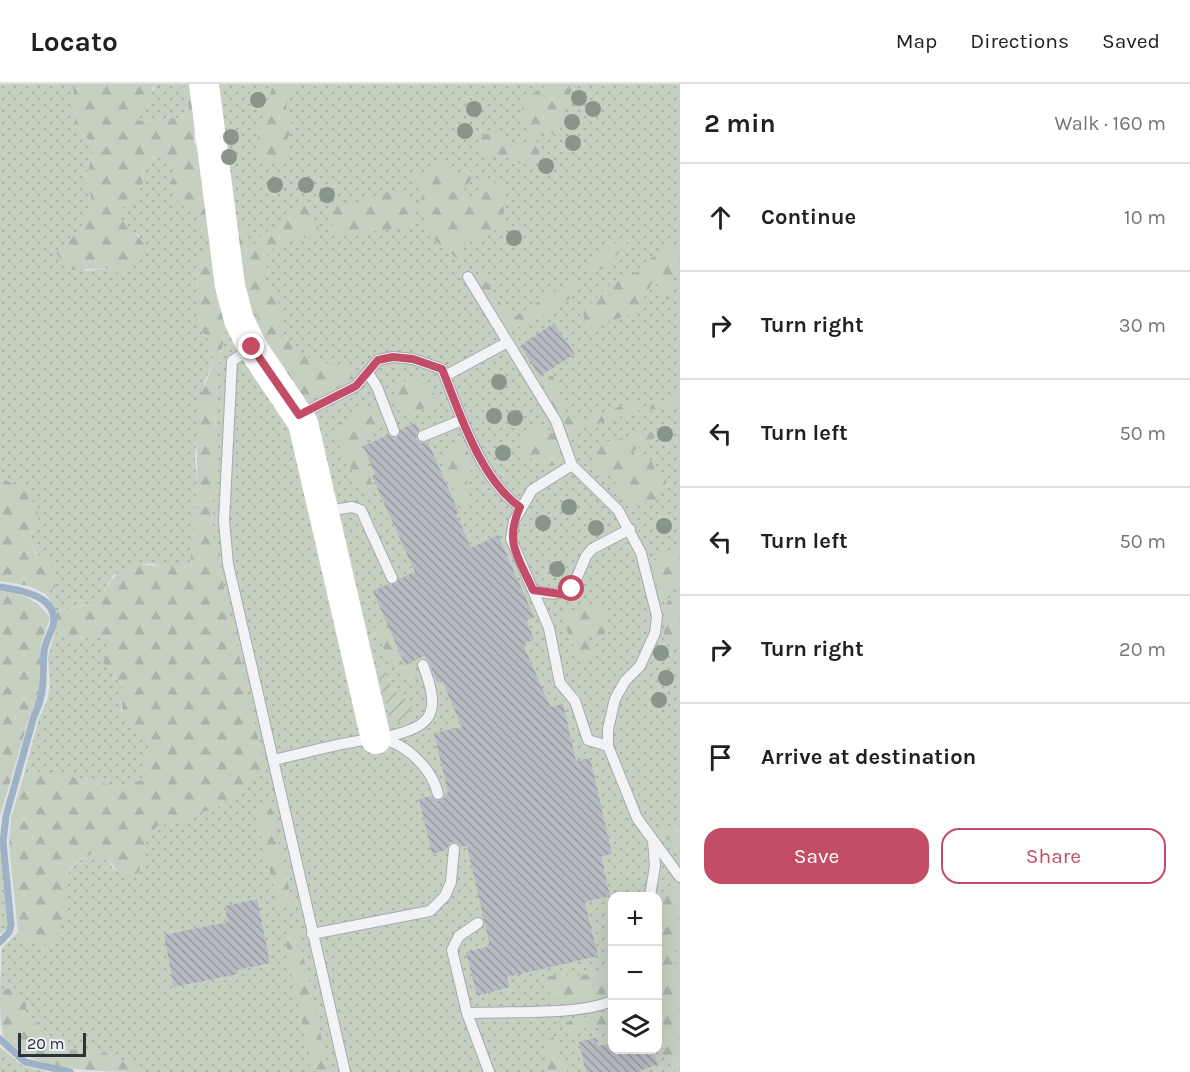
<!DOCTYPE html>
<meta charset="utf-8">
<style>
:root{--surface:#fff;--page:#f6f6f6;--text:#202124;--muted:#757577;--line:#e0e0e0;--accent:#c34d66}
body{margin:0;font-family:Karla,sans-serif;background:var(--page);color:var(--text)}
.controls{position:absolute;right:18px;bottom:18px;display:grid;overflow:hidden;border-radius:12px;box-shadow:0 6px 24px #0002}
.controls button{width:54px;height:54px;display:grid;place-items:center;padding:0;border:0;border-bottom:2px solid var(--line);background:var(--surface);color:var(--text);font:30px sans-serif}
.scale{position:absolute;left:18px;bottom:15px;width:68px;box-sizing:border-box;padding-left:6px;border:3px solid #29323d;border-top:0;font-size:16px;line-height:21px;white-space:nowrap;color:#29323d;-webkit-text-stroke:4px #eef1f5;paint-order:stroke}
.stop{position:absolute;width:18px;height:18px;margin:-14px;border:4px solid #c34d66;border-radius:50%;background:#fff}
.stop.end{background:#c34d66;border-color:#fff;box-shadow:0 2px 6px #0008}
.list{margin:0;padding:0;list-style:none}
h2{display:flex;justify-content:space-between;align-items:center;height:78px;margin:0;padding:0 24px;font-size:26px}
h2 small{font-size:20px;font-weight:400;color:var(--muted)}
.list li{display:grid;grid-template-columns:39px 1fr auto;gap:18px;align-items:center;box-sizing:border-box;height:108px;padding:0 24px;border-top:2px solid var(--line)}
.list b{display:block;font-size:22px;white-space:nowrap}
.list em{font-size:20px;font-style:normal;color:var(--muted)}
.actions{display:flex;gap:12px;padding:18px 24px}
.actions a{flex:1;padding:14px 0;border:2px solid var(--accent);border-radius:18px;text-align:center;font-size:21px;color:var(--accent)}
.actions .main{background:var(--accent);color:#fff}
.icon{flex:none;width:33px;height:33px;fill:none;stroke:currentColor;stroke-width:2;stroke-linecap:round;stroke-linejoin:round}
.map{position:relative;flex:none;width:680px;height:988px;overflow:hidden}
header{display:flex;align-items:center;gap:36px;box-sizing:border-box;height:84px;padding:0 30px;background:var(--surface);border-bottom:2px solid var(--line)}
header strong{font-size:28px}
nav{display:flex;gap:33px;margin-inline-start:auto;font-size:21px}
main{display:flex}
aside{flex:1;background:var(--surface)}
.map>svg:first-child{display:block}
.grass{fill:url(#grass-dots);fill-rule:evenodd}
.forest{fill:url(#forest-firs)}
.garden{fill:url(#garden-furrows)}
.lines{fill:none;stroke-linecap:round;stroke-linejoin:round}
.stream{stroke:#9db2c4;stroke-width:7}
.building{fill:url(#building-back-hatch)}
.lane-casing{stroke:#a5aab1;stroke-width:12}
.lane{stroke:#f1f3f6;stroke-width:10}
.secondary{stroke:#fff;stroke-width:30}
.tree{fill:#889687}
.route{stroke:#c34d66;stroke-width:8}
</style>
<header>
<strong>Locato</strong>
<nav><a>Map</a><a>Directions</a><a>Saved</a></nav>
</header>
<main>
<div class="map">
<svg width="680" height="988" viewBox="0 0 680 988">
<defs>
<pattern id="grass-dots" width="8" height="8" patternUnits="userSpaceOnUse" patternTransform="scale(1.5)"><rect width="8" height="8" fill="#c6d0c1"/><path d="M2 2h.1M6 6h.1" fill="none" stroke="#aab3a7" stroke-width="1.8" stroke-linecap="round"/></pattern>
<pattern id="forest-firs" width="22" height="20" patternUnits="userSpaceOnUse" patternTransform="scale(1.5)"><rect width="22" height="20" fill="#c6d0c1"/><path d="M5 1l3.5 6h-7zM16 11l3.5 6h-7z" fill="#aab3a7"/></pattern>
<pattern id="garden-furrows" width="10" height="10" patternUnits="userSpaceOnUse" patternTransform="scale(1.5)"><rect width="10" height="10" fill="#c6d0c1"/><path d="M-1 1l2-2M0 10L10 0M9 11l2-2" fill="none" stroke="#aab3a7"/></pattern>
<pattern id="building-back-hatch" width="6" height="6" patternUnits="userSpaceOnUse" patternTransform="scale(1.5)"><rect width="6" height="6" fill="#b7bcc3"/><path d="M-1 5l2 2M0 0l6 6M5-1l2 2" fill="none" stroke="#9599a0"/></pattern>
</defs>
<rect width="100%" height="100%" fill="#dfe3e7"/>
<path class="grass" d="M0,0H73L75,41L95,63L85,96C103,126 78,150 56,169L86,187L106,184L119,189L140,152L125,142L118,130L121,124L135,114L143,98L144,84L154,72L167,73L178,84L197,129L216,0H680V747L676,744L670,757L680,772V988H567L553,954L548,957V988H144L104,968L70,965L49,953L37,938L26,932L13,905H0L2,864L18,848L29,860L68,823C64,796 64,781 92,770L109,777L113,785L139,788L147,754L157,741L183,737L196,729L214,726L264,685L212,450L217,289L229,228L198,172L197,227L202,248L212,259L214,275L205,297L195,372L197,399L190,482L168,484L148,479L113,491L96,522L84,521L57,528L46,510L54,503L36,470L30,454L37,438L7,398L0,393ZM612,812H658V966H612Z
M153,0H182L189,22L186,35C166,32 148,40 129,35L154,5Z
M55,548L74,556L109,550L111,561L103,578L124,604L121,627L150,659L144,680V697L118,702L72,693L24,690L39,634L47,617L50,602L48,572Z
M0,766L8,837L6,845L0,850Z
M0,963L23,982L47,988H0Z"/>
<path class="forest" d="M73,0H153L150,23L136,27L130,35C146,40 166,32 186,35L189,22L182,0H196L194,59L202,68L213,142L205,150L198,146L197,129L175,118L171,97L178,84L167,73L154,72L144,84L143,98L135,114L121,124L118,130C126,143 139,150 146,164L119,189L106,184L70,186L56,169C78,150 103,126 85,96L95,63L75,41Z
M273,0H302L289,13L286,23L292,43L285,61L287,68L286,79H256L257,58Z
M550,0H573L558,52L543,46L536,58L540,65L539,72L527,81L511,76L507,72L489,71L484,68L479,53C489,47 502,49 511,56L512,61L527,58C535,43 527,42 521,29C524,13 537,6 550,0Z
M440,74L452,78L448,83L449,89L457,91L469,82L473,93L464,104L470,114H479L481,98L489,94L505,106L503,141L481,156L468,151L459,176L429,152L420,119L426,102L412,98L410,93L436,83Z
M386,106C411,105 419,123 410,145C384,143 361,152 335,149L329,126L333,119L360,120Z
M306,121L319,143L315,153C299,154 273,158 265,175L267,186L259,195C275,205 285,220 278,240C286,258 306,276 326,279C336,281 341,280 350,284L353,295C341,301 321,316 306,312C290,307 266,260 259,245C257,240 259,236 257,231C256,227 251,224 249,220C243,206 231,151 241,140L249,145L248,155L254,161L264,149L282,139L285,130L297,122Z
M627,150L631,151L630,155C619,167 608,186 590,190L588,185L590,178Z
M673,162H680V187L671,197V215L661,216L658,211L660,203L653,197L636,228L590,244L585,241L583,227L610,200L640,187L651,174Z
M210,166L215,168L229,228L217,289L212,450L265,685L214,726L196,729L183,737L157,742L147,754L139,788L125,796L109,777L92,770C60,782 69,794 68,822C68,838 57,851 46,861L29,860L18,848L9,761L11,734L24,690L72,693L118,702L144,696V680L150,659C123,637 119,640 124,604L103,578L111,561L109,551L74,556L55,548L57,528L85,521L96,522C126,462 137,487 190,482L197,399V325L214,275L212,259L202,248L197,227L198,172Z
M483,192L506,227L516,232L567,200H579L572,213L531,239L509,246L504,242L480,203V193Z
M549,292H553C557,302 558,315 564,324C578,350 614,321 634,318L638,321L639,327L574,347C559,337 542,311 549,292Z
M417,295L437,312L436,318L410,332L401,331L394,313L396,305L405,297Z
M680,312V322L652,328L650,325L651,321Z
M375,322C396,340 367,350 359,361L374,405V412L370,417L340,366L338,344L342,336L349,333L354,326Z
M535,341L544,350L555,349L560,366V378C544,389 535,371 518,372L516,368L524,358L528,345Z
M654,346L658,348L656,353L629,370L646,372L653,377L655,390L666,396V403L658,416L636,419L630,423L625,419V410L616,402L614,390L601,389L594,385V364L595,361Z
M458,360L464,361L475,382L469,389L466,402L468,417L464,420L455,409L441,375L446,364Z
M0,393L24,406L38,424L37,438L30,454L35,470L47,474L55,490V503L46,510L29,502L0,497Z
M680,464V504L660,510C648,479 645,473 680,464Z
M0,507C23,510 37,515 50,534L41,560L38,615L30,631L0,732Z
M680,515V558L678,564H672L664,554V523L669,516Z
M581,522L603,524L609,542L603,552H587L594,562L590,575L585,576L576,567L561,532Z
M380,540L386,543L404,582L412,579L417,594L411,602L384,565L375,543Z
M265,722L271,723L292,819L288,822L278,820L256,731L259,724Z
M661,738L680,747V772L670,757L659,750Z
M669,804L680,806V841L674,872L680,908V988H675L670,976L654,966H658L659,814L664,806Z
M293,846L298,848L329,988L311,987L307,973L308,956L294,907L285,853Z
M612,878V907L596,916L558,919L550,910L543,896C553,884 590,902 612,878Z
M0,905H13L26,917V932L37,938L49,953L70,965L104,968L144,988C106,988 22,988 3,951C0,938 0,919 0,905Z
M612,926V944L588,942L572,947L566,941L569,937Z
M553,953L567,988H548V956Z"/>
<path class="garden" d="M380,581C388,588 388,598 394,606C404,619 424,615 402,637H390L377,582Z"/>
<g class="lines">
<path class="stream" d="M0,503C20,506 60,512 53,542C50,551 45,558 44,568C42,594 46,607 34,632L6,732L3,758L11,841L9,848L0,858
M0,955L25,978L70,988"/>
</g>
<path class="building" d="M554,239L575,270L540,292L520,262Z
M416,339L419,346L416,355L421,359L428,358L459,429L456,430L471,464L498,451L534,533L526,537L534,555L523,560L550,623L563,620L576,677L590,674L612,770L601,772L610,812L585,818L598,872L507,893L509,903L477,912L466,868L490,862L467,762L461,763L458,759L451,758L446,766L432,770L419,715L431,712L437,717L444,714L448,708L434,649L462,643L442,596L437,598L428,576L424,572L405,581L373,507L388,500L395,501L399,495L415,488L372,392L375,390L363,362L388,351L397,354L401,345Z
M257,815L270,879L237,886L238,890L174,903L164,851L228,838L225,822Z
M596,954L598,962L612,959V966H652L658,980L637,988H586L579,958Z"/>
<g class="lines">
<defs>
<path id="lane" d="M468,193L556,337L572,381L618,426L641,469L657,532L655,549L640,582L625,597L615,615L608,645V662L637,734L680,793
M250,265L232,277L224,437L228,480L345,988
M368,289L377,303L394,347
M445,292L508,258
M299,331L356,302L378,276L393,273L413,275L442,285C460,329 480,395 520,423
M423,352L462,336
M572,381L532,406L514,437L511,455L549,544L560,599L575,617L588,656L608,662
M327,427L352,423L361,426L392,494
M533,506C548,510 557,512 572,505L586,472L592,465L630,445
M377,655C429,644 444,635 423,581
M273,676C303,670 344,657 374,655C402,654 432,684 438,710
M650,812L655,782L653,756
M478,839L459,852L452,866L467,929L489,988
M312,850L430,827L445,812L451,798L454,765
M467,929C507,927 577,932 612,917"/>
</defs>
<use href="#lane" class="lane-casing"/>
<use href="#lane" class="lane"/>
<path class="secondary" d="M204,0L230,202L239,236L252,263L303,339L376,655"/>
</g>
<g class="tree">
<circle cx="579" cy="14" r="8"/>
<circle cx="258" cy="16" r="8"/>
<circle cx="474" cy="25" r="8"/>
<circle cx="593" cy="25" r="8"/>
<circle cx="572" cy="38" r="8"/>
<circle cx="465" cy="47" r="8"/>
<circle cx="231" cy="53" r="8"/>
<circle cx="573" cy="59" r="8"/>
<circle cx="229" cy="73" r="8"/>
<circle cx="546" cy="82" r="8"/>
<circle cx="275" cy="101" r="8"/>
<circle cx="306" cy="101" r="8"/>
<circle cx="327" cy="111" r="8"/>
<circle cx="514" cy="154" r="8"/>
<circle cx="499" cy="298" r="8"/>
<circle cx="494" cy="332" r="8"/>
<circle cx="515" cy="334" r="8"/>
<circle cx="665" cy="350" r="8"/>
<circle cx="503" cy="369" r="8"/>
<circle cx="569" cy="423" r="8"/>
<circle cx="543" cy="439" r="8"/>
<circle cx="664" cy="442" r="8"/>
<circle cx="596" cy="444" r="8"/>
<circle cx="557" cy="485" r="8"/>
<circle cx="661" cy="569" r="8"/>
<circle cx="666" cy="594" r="8"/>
<circle cx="659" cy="616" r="8"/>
</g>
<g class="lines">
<path class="route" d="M252,263L299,331L356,302L378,276L393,273L413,275L442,285C460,329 480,395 520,423C504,459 518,472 533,506L561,510L572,505"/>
</g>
</svg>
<div class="controls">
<button>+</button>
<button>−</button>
<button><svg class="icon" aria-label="layers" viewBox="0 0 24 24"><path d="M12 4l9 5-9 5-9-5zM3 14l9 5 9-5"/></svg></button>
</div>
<div class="scale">20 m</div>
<div class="stop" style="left:572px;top:505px"></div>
<div class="stop end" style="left:252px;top:263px"></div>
</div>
<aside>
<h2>2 min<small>Walk · 160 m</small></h2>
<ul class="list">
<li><svg class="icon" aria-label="ahead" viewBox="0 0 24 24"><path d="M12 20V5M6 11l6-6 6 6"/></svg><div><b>Continue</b></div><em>10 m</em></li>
<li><svg class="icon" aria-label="right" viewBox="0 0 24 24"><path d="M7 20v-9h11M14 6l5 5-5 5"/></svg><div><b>Turn right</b></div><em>30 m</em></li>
<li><svg class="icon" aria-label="left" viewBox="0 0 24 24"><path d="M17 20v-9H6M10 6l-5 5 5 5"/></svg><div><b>Turn left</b></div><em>50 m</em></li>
<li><svg class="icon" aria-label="left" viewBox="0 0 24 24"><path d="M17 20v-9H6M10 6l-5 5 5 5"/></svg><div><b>Turn left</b></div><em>50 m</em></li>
<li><svg class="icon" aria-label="right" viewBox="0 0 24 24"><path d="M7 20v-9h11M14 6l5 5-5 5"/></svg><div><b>Turn right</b></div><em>20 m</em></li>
<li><svg class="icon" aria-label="arrive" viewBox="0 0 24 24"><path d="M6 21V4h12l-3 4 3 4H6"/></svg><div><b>Arrive at destination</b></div></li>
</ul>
<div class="actions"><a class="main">Save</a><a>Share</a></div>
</aside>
</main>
